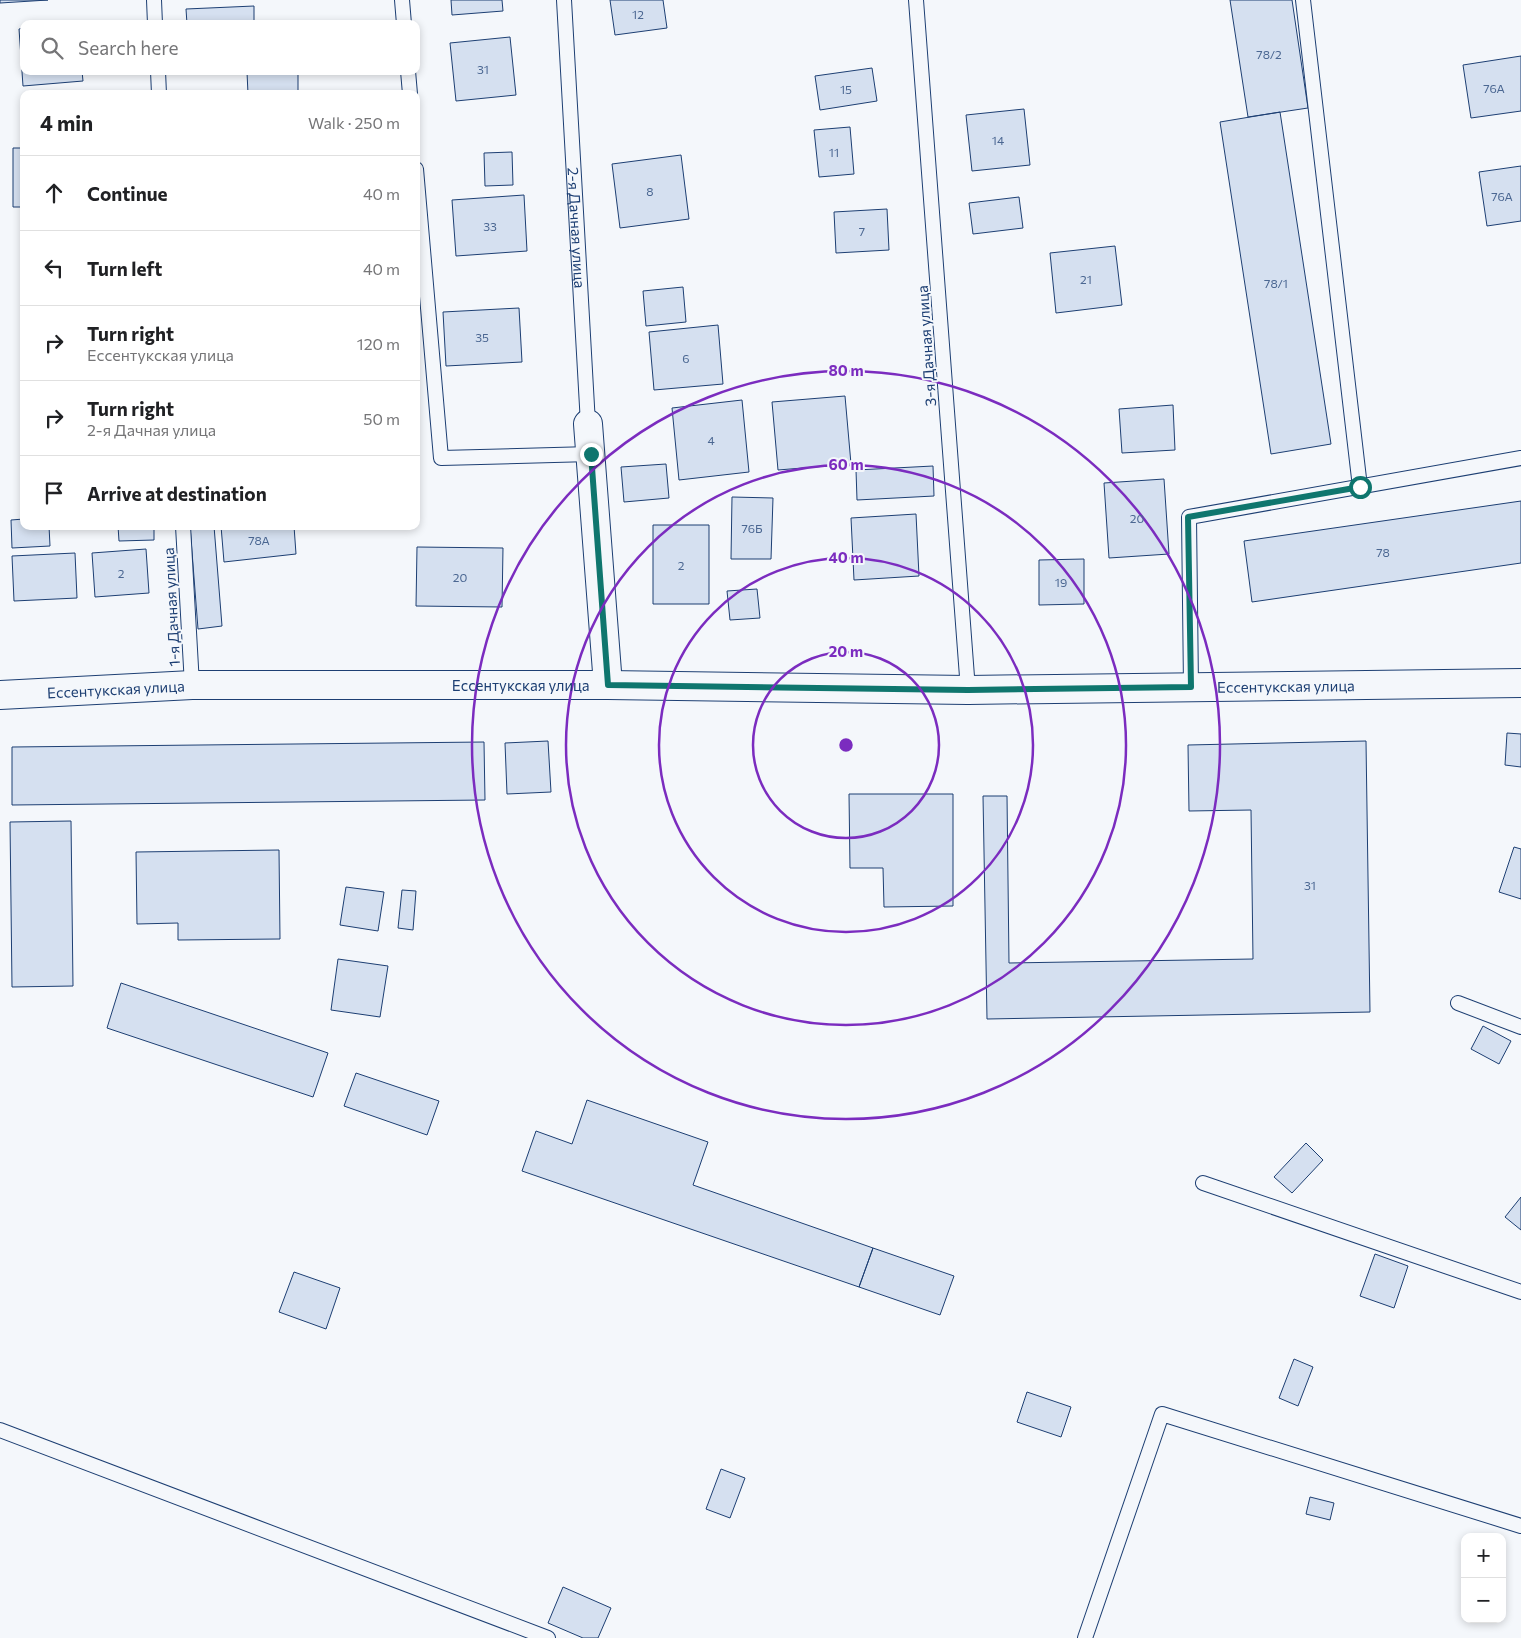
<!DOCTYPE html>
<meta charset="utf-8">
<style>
:root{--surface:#fff;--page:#f2f2f2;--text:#202124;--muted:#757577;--line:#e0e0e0}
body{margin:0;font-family:Commissioner,sans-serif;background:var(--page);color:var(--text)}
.controls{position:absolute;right:15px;bottom:15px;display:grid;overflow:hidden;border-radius:10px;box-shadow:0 2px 8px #0003}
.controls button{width:45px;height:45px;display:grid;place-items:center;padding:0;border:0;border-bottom:1px solid var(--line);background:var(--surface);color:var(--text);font:25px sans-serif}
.stop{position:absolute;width:15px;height:15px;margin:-11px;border:4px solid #0f766e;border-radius:50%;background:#fff}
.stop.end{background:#0f766e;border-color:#fff;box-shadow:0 1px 5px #0008}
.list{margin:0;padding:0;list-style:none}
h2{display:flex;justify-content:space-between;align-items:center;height:65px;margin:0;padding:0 20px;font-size:21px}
h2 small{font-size:16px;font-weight:400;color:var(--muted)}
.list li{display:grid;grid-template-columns:32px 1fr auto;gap:15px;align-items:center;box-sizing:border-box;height:75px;padding:0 20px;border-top:1px solid var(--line)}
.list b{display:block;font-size:19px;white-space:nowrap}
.list p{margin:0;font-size:16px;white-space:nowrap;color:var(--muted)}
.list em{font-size:16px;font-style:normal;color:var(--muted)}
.icon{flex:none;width:28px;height:28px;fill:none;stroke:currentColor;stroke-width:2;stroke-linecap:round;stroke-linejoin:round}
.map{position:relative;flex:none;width:1521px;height:1638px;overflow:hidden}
.search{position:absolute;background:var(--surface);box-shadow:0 2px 8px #0003;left:20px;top:20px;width:400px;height:55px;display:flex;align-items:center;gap:12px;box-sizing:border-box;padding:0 18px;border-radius:10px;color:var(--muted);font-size:19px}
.panel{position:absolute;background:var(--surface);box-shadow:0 2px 8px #0003;left:20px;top:90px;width:400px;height:440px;border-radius:10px}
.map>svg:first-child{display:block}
.building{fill:#d5e0f0;stroke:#1d3f73}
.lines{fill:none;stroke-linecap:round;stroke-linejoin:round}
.lane-casing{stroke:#1d3f73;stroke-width:16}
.street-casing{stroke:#1d3f73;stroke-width:30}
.secondary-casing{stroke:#1d3f73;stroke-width:30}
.lane{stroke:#f4f7fb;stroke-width:14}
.street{stroke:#f4f7fb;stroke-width:28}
.secondary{stroke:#f4f7fb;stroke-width:28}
.route{stroke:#0f766e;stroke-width:6}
.ring{fill:none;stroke:#7b2cbf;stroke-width:2.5}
.labels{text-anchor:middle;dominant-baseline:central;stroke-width:4;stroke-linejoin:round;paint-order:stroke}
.number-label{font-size:12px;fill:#4b6792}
.street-label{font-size:15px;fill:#1d3f73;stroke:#f4f7fb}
.centre{fill:#7b2cbf;stroke:#f4f7fb;stroke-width:2.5}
.ring-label{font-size:15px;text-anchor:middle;font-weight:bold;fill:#7b2cbf;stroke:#f4f7fb;stroke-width:4;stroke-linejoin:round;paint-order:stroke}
</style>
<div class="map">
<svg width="1521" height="1638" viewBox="0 0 1521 1638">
<rect width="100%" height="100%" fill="#f4f7fb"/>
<path class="building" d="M0,0H48L0,3Z
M451,0H502L503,11L452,15Z
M610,0H663L667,28L615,35Z
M1230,0H1292L1308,108L1248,117Z
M254,6V24H187L186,9Z
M309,21H356V24H309Z
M24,28V71H82L83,81L23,86L19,29Z
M510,37L516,95L456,101L450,43Z
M1521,56V111L1471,118L1463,65Z
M872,68L877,101L820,110L815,76Z
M298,71V94H248L247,72Z
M1024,109L1030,165L972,171L966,115Z
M1280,112L1331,444L1271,454L1220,122Z
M850,127L854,174L819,177L814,130Z
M13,148H24V207H13Z
M512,152L513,185L485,186L484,153Z
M681,155L689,219L620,228L612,164Z
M1521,166V221L1487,226L1479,172Z
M524,195L527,251L456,256L452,200Z
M1019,197L1023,228L973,234L969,203Z
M887,209L889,250L836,253L834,212Z
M1115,246L1122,305L1056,313L1050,253Z
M683,287L686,322L646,326L643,291Z
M519,308L522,362L446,366L443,312Z
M718,325L723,384L654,390L649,332Z
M845,396L851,464L778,470L772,402Z
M742,400L749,472L679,480L672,408Z
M1173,405L1175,450L1122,453L1119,409Z
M666,464L669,498L624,502L621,467Z
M933,466L934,496L857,500L856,470Z
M1164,479L1169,554L1109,558L1104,483Z
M732,497L773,498L771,559H731Z
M1521,501V563L1252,602L1244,541Z
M916,514L919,576L854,580L851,518Z
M24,519V526H49L50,546L12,548L11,520Z
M653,525H709V604H653Z
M118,526H154V540L119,541Z
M190,526H214L222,626L198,629Z
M221,526H294L296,554L224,562Z
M417,547L503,548L502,607L416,606Z
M146,549L149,593L95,597L92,553Z
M75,553L77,598L14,601L12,556Z
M1084,559V604L1039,605V560Z
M757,589L760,618L730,620L727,591Z
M1507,733L1521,734V767L1505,765Z
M548,741L551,792L507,794L505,743Z
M1366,741L1370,1012L987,1019L983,796H1007L1009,963L1253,959L1251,810L1189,811L1188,745Z
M484,742L485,800L12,805V747Z
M849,794H953V906L884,907L883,868H850Z
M71,821L73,986L12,987L10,822Z
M1514,847L1521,849V899L1499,892Z
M279,850L280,939L178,940V923L137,924L136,852Z
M346,887L384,892L378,931L340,925Z
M402,890L416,891L413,930L398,928Z
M338,959L388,966L380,1017L331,1010Z
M121,983L328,1053L313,1097L107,1028Z
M1483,1026L1511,1041L1499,1064L1471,1049Z
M356,1073L439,1101L427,1135L344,1106Z
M587,1100L708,1142L693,1185L873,1248L859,1287L522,1171L536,1131L572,1144Z
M1306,1143L1323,1160L1292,1193L1274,1177Z
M1521,1197V1230L1505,1217Z
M873,1248L954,1276L940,1315L859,1287Z
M1375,1254L1408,1266L1394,1308L1360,1296Z
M294,1272L340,1288L326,1329L279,1312Z
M1294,1359L1313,1367L1298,1406L1279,1398Z
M1027,1392L1071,1407L1061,1437L1017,1422Z
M721,1469L745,1478L730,1518L706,1509Z
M1310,1497L1334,1503L1330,1520L1306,1514Z
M563,1587L611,1608L598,1638H583L548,1623Z"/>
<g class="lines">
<defs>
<g id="lane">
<path d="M154,0L155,24"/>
<path d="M402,0L404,24"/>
<path id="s1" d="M564,0L588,424"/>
<path d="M916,0L968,690"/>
<path d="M1303,0L1360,487"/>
<path d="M158,71L159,94"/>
<path d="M408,71L410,94"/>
<path d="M416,169L441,458L591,454"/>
<path d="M183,526L192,685"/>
<path d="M1191,687L1189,517L1521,458"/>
<path d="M1458,1003L1521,1027"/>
<path d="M1203,1183L1521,1292"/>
<path d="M0,1430L548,1638"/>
<path d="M1085,1638L1162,1414L1521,1526"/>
</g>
<g id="street">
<path id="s2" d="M0,695L192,685H608L588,424"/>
</g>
<g id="secondary">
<path id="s3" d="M608,685L968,690L1521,683"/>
</g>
</defs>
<use href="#lane" class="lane-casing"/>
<use href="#street" class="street-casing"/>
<use href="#secondary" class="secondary-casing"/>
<use href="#lane" class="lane"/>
<use href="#street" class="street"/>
<use href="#secondary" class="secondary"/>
</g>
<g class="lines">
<path class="route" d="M591,454L608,685L968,690L1191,687L1188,517L1360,487"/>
</g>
<g class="ring">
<circle cx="846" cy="745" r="93"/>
<circle cx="846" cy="745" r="187"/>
<circle cx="846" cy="745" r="280"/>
<circle cx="846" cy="745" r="374"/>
</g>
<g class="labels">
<g class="number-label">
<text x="638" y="14">12</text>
<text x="1269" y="54">78/2</text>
<text x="483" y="69">31</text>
<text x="1494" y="88">76А</text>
<text x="846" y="89">15</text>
<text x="998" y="140">14</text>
<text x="834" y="152">11</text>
<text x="650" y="191">8</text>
<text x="1502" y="196">76А</text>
<text x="490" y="226">33</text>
<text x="862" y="231">7</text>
<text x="1086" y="279">21</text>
<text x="1276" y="283">78/1</text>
<text x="482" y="337">35</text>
<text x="686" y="358">6</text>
<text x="711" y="440">4</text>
<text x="1137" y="518">20</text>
<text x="752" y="528">76Б</text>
<text x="259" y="540">78А</text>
<text x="1383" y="552">78</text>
<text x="681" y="565">2</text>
<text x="121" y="573">2</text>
<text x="460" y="577">20</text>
<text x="1061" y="582">19</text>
<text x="1310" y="885">31</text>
</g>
<g class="street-label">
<text stroke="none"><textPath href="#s1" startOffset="228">2-я Дачная улица</textPath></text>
<text transform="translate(926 346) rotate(-94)">3-я Дачная улица</text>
<text transform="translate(171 607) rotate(-93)">1-я Дачная улица</text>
<text stroke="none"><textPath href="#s2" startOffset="521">Ессентукская улица</textPath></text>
<text stroke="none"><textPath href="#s3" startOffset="678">Ессентукская улица</textPath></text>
<text stroke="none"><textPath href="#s2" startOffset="116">Ессентукская улица</textPath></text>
</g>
</g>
<circle cx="846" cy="745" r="8" class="centre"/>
<g class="ring-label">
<text x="846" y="376">80 m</text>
<text x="846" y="470">60 m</text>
<text x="846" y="563">40 m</text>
<text x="846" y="657">20 m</text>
</g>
</svg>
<div class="controls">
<button>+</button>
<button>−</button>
</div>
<div class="stop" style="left:1360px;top:487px"></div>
<div class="stop end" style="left:591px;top:454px"></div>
<div class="search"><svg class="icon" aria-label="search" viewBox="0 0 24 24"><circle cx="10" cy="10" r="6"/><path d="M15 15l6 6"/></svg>Search here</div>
<section class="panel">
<h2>4 min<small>Walk · 250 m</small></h2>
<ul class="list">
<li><svg class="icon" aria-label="ahead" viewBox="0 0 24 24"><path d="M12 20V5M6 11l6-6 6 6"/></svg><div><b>Continue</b></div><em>40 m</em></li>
<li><svg class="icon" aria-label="left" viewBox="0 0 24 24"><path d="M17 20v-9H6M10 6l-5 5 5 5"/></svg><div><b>Turn left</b></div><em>40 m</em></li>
<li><svg class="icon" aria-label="right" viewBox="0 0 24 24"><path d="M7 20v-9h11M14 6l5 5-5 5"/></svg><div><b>Turn right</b><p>Ессентукская улица</p></div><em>120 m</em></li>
<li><svg class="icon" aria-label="right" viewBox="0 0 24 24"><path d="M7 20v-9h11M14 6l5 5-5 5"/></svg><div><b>Turn right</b><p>2-я Дачная улица</p></div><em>50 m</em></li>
<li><svg class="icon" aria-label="arrive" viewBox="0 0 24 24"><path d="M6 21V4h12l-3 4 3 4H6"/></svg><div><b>Arrive at destination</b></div></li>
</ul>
</section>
</div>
